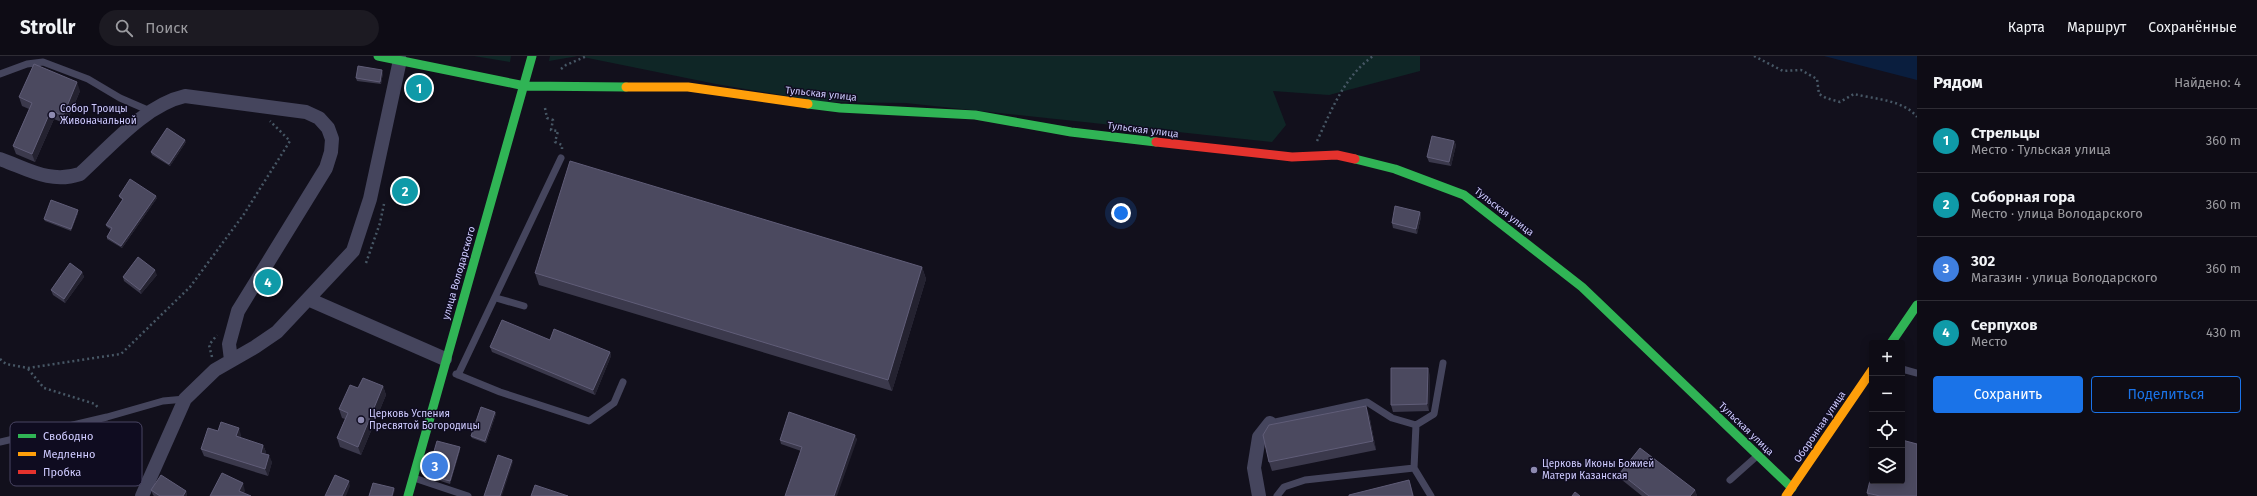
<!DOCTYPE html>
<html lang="ru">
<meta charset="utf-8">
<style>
:root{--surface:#0e0c15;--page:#1c1a22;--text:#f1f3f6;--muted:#9b9ba0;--line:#2e2c34;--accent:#1a73e8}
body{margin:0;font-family:"Fira Sans",sans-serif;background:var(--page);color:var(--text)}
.controls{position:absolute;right:12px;bottom:12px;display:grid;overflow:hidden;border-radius:4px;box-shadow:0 2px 10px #0003}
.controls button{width:36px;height:36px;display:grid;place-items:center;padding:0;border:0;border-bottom:1px solid var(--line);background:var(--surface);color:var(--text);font:20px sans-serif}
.you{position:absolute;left:1121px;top:157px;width:14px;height:14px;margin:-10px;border:3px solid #fff;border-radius:50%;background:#1a73e8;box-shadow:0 0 0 6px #1a73e833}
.badge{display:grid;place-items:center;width:26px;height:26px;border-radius:50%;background:var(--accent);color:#fff;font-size:13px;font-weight:700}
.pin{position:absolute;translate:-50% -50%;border:2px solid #fff;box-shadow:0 1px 4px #0006}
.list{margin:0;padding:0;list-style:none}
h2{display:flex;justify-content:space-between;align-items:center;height:52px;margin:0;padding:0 16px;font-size:17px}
h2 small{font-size:13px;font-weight:400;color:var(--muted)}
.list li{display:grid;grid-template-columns:26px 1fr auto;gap:12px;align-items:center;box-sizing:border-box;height:64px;padding:0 16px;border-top:1px solid var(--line)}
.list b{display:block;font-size:15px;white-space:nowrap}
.list p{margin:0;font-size:13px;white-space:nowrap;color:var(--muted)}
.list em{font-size:13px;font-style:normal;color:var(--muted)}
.actions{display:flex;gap:8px;padding:12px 16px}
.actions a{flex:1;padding:9px 0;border:1px solid var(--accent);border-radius:4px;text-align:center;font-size:14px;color:var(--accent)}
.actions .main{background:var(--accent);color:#fff}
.icon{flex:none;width:22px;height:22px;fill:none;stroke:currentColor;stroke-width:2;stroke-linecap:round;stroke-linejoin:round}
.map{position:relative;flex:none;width:1917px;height:440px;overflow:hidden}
header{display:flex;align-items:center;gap:24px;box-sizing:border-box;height:56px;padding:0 20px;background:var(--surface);border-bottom:1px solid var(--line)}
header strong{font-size:19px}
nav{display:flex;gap:22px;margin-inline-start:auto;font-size:14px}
.search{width:280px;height:36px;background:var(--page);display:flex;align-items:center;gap:10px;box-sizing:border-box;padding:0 14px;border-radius:22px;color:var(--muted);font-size:15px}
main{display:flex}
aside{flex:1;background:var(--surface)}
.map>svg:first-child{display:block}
.green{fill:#0f2626}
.water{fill:#0a1e3e}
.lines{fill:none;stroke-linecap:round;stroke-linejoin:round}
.path{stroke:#475765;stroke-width:2.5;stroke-dasharray:2 3;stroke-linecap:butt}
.lane{stroke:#45455d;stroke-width:7}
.street{stroke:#45455d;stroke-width:14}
.fast{stroke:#30b455;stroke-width:9}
.slow{stroke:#ff9f0a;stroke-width:9}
.jam{stroke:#e5322d;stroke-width:9}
.wall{fill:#3b394c}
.shaded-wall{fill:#242230}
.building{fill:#4b495f;stroke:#605d78}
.poi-dot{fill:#8d8ab0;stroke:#0f0c20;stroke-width:1.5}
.labels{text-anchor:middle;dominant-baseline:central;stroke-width:3;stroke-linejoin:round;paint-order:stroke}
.street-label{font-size:10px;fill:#cfcbff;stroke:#0f0c20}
.poi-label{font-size:10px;fill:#cfcbff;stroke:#0f0c20;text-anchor:start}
.key{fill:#0f0c20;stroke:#494563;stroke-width:1}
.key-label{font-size:11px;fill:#cfcbff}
</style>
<header>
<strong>Strollr</strong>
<div class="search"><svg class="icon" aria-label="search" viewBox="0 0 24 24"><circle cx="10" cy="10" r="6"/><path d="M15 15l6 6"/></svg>Поиск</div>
<nav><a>Карта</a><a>Маршрут</a><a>Сохранённые</a></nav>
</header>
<main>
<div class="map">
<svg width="1917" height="440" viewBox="0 0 1917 440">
<rect width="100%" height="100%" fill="#12101c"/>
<path class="green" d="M474,0H511L510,6Z
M550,0H1420V15L1329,39L1273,35L1286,69L1272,86L906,47L822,46L716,28L578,0L549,5Z"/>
<path class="water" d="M1824,0H1917V24Z"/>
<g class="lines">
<path class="path" d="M1754,0L1783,15L1801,14L1817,23L1819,38L1826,42L1840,46L1854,38C1874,43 1904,44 1917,61
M561,13L566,9L587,0
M545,52L547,62L553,64L551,74L558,75L555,86L562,89V93
M1317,85C1332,53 1344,21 1373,0
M366,207L380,167L384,148
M212,301L209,289L217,279
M0,303L6,308L28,312L121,298L190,231L244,158L290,85L270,65
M28,313L44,332L95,348L99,353"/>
<path class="lane" d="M0,18L27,8L43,6L88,23L120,42L150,55
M496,242L524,250
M1902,313L1917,317
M456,318L500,336L589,365L614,347L623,326
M458,319L561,102
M1270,367L1367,346L1392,362L1416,369
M0,386L107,361L163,345L185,343
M414,422L468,440
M1730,424L1757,400
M1277,440L1284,431L1305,424L1414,412
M1431,440L1414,412L1416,369L1434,358L1443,307"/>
<path class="street" d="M0,103C28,113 50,128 80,118C110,91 145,49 185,40L306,56L319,62L328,72L332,83L331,96L326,112L238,255L229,288L231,304
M308,243L445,303
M142,440L185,343L215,314L255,291L277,276L353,195L370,143L400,4
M1259,440L1254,412L1259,381L1270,367"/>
<path class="fast" d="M378,0L525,30L626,31
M808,48L840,52L975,59L1071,76L1156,86
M1355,103L1395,113L1464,139L1582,231L1792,432
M1891,287L1917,249
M408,440L532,0"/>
<path class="slow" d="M626,31H688L808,48
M1786,440L1872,314"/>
<path class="jam" d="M1156,86L1292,101L1337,99L1355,103"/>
</g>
<path class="wall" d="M383,17L381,28L357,25L356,22Z
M80,35L66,68L54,63L35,106L16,98L13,90L29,53L22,50L19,41Z
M1454,85L1456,89L1451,110L1429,106L1427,101Z
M186,86L170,110L152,99L151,96Z
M119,140L157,142L122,192L107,183V181L111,174L107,171L106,169L123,144L120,142Z
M1420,156L1421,161L1417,178L1393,172L1392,167Z
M78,157L71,175L45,165L44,163Z
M922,211L926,223L892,335L539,229L535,217Z
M82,216L84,221L65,247L53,239L51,234Z
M157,219L141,238L124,225L123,221Z
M550,284L610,296L611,300L595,339L492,296L490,291Z
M1430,319L1429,355L1393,356L1391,349Z
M383,330L386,339L361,399L340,391L337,382L345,363L342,362L339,353L358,332Z
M495,356L496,358L486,387L472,382L471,380Z
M1369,358L1376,394L1272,415L1269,406Z
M218,375L241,379L240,382L263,389L266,396L265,398L272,406L268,420L204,400L201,393Z
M855,379L857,384L801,395L781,388L780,384Z
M460,391V394L450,428L428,421L427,419Z
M128,411L118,425L108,418L102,427L88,418L87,413Z
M1620,417L1695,434L1697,440H1642L1622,424Z
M151,434L186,435L187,440H154L153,439Z
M1867,437L1917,440H1868Z"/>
<path class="shaded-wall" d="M382,14L383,17L381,28L380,26Z
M77,26L80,35L66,68L63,60Z
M51,54L54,63L35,106L32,98Z
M185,84L186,86L170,110L169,108Z
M1454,85L1456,89L1451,110L1449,106Z
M156,140L157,142L122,192L121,190Z
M78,154V157L71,175V173Z
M1420,156L1421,161L1417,178L1416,173Z
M922,211L926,223L892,335L888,324Z
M155,214L157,219L141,238L140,234Z
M82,216L84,221L65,247L64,243Z
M610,296L611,300L595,339L593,334Z
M1428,312L1430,319L1429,355L1427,348Z
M383,330L386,339L361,399L358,391Z
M1366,350L1369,358L1376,394L1373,385Z
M495,356L496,358L486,387L485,385Z
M239,372L241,379L239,387L236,380Z
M855,379L857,384L837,440H834Z
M263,389L266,396L263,404L261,397Z
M460,391V394L450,428V425Z
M269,399L272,406L268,420L265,413Z
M512,404L513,406L502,440H500Z
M127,406L128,411L118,425L117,421Z
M106,414L108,418L102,427L101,422Z
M1409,424L1412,433L1414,440H1413Z
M349,425L350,430L346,440H342Z
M243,427L245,435L243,440L239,435Z
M394,432L395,434L393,440H392Z
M1695,434L1697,440H1690Z
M186,435L187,440H183Z"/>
<path class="building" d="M34,8L77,26L63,60L51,54L32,98L13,90L32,47L19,41Z
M358,10L382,14L380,26L356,22Z
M167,72L185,84L169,108L151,96Z
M1432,80L1454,85L1449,106L1427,101Z
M570,105L922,211L888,324L535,217Z
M130,123L156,140L121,190L107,181L112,172L106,169L123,143L119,140Z
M51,144L78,154L71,173L44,163Z
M1395,150L1420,156L1416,173L1392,167Z
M138,201L155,214L140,234L123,221Z
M70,207L82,216L64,243L51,234Z
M502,264L550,284L554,273L610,296L593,334L490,291Z
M1391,312H1428L1427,348L1391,349Z
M363,322L383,330L358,391L337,382L348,357L339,353L350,329L358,332Z
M1366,350L1373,385L1269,406L1263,379L1269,369Z
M481,351L495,356L485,385L471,380Z
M789,356L855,379L834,440H785L802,391L780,384Z
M221,366L239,372L236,380L263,389L261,397L269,399L265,413L201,393L208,372L218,375Z
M1902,384L1917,388V440H1880L1867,437L1872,416V425H1902Z
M437,385L460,391L450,425L427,419Z
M1640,392L1695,434L1690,440H1649L1620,417Z
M498,399L512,404L500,440H484Z
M222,417L243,427L239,435L251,440H210Z
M161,419L186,435L183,440H160L151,434Z
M335,419L349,425L342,440H325Z
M1409,424L1413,440H1349V439Z
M373,427L394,432L392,440H369Z
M535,429L568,440H531Z
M1575,436L1580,440H1572Z"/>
<g class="poi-dot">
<circle cx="52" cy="59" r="4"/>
<circle cx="361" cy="364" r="4"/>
<circle cx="1534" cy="414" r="4"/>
</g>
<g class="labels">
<g class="street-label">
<text transform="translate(821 38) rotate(6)">Тульская улица</text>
<text transform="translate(1143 74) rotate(7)">Тульская улица</text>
<text transform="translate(1504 156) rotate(38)">Тульская улица</text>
<text transform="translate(459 217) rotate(-74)">улица Володарского</text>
<text transform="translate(1820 371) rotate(-56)">Оборонная улица</text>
<text transform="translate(1746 373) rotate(44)">Тульская улица</text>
</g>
<g class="poi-label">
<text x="60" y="53">Собор Троицы<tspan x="60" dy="12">Живоначальной</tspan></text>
<text x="369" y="358">Церковь Успения<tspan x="369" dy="12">Пресвятой Богородицы</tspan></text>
<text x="1542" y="408">Церковь Иконы Божией<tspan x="1542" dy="12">Матери Казанская</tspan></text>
</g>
</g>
<rect x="10" y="366" width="132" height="64" rx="6" class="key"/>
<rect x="18" y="378" width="18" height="4" fill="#30b455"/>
<rect x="18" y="396" width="18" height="4" fill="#ff9f0a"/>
<rect x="18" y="414" width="18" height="4" fill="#e5322d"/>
<g class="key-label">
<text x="43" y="384">Свободно</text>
<text x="43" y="402">Медленно</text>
<text x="43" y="420">Пробка</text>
</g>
</svg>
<div class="controls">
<button>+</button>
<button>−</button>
<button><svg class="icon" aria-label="locate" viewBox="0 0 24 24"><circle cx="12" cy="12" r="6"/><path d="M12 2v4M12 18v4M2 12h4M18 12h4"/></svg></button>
<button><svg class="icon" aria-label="layers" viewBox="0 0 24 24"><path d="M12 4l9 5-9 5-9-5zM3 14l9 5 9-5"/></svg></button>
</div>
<div class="you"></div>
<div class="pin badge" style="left:419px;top:32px;background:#0f9aa8">1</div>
<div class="pin badge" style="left:405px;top:135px;background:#0f9aa8">2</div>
<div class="pin badge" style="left:435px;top:410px;background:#3f7fe0">3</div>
<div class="pin badge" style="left:268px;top:226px;background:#0f9aa8">4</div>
</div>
<aside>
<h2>Рядом<small>Найдено: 4</small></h2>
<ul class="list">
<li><span class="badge" style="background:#0f9aa8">1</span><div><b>Стрельцы</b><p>Место · Тульская улица</p></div><em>360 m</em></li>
<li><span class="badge" style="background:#0f9aa8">2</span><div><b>Соборная гора</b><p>Место · улица Володарского</p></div><em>360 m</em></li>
<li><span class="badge" style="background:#3f7fe0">3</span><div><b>302</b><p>Магазин · улица Володарского</p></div><em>360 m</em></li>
<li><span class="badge" style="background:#0f9aa8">4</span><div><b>Серпухов</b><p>Место</p></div><em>430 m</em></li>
</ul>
<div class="actions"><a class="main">Сохранить</a><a>Поделиться</a></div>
</aside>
</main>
